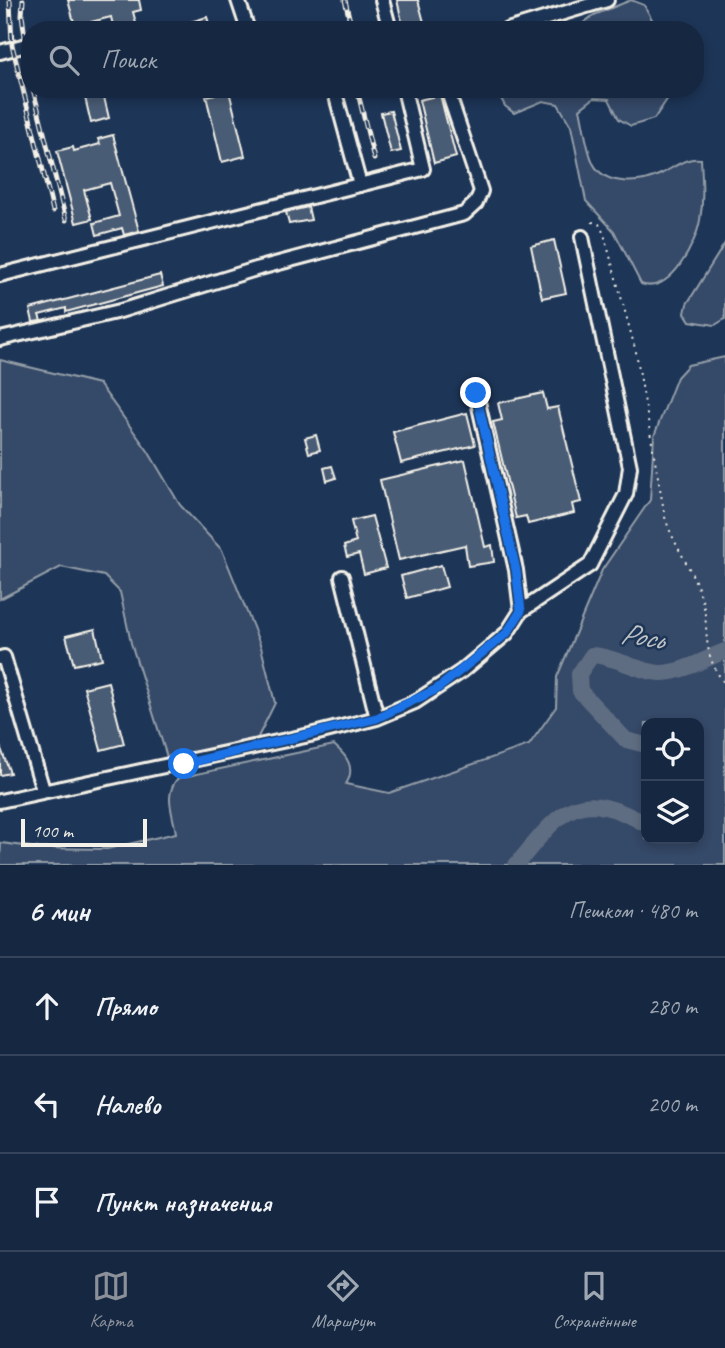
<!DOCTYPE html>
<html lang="ru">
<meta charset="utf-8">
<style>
:root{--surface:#162841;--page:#1f3048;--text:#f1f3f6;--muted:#9ea6b1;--line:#35445a;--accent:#8c9099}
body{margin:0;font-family:Caveat,sans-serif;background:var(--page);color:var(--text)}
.controls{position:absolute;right:21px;bottom:21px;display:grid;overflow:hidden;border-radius:14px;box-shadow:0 4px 10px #0003}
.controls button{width:63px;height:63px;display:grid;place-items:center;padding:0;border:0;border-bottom:2px solid var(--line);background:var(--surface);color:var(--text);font:35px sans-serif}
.scale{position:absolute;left:21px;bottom:18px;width:126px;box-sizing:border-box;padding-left:7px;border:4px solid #f4f1e8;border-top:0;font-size:19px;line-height:24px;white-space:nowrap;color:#f4f1e8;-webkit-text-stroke:5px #1d3557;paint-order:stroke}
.stop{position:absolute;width:21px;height:21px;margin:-16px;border:5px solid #1a73e8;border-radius:50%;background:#fff}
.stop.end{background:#1a73e8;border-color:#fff;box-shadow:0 2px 7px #0008}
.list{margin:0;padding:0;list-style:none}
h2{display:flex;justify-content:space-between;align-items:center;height:91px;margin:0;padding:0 28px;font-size:30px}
h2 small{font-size:23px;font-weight:400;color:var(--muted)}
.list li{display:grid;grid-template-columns:46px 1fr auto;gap:21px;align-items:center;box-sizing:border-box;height:98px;padding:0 28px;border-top:2px solid var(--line)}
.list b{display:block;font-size:26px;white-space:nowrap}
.list em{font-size:23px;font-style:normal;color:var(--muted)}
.icon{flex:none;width:38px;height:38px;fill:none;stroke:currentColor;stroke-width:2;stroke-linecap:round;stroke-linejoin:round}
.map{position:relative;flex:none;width:725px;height:865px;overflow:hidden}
.search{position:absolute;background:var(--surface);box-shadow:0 4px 10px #0003;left:21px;right:21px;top:21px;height:77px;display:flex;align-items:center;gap:18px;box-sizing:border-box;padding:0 24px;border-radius:28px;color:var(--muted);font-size:26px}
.sheet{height:385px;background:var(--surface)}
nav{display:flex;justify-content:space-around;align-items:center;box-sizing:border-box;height:98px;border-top:2px solid var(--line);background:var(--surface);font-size:19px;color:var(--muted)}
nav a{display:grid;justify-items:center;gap:4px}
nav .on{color:var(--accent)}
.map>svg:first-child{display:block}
.green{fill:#354a67;stroke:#949ea8;stroke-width:2;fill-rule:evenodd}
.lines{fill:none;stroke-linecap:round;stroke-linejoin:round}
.river{stroke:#5e6d82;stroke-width:16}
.building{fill:#485b74;stroke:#f4f1e8;stroke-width:2}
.minor-casing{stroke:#f4f1e8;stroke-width:18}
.path{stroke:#f4f1e8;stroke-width:2;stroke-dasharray:2 5;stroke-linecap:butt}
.minor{stroke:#1d3557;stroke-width:12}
.rail-casing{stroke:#f4f1e8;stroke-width:5}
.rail{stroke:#1d3557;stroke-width:2.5;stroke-dasharray:8;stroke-linecap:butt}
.route{stroke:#1a73e8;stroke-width:9}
.labels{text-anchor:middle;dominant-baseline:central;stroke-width:5;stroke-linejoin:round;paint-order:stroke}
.water-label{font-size:30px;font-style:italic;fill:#c0c3c4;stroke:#1d3557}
</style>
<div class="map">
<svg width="725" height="865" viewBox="0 0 725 865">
<rect width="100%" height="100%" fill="#1d3557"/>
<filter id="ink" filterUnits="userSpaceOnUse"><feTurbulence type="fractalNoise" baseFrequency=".0143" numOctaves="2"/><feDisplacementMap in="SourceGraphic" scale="14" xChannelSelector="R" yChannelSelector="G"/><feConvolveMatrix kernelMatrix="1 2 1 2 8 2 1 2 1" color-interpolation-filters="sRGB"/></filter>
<g filter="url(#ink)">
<path class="green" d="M631,0L644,5L658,30H574L594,15Z
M496,89H674L654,119L631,126L619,119L609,99L594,98L580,109C584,126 586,147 593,163C605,187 641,184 661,174C675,167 685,157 701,159C702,180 704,199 700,220C696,244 670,295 641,284L614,231L586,201L571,126L558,104L543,101L514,113L505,106Z
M725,243V319L715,325L690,321L685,313L687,304Z
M725,357V865H0L1,843L39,848L107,849L176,833C173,813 163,795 178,778L334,745C347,756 356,768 346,784L389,793L529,745L556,707L557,677L602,570L650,500L654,436L677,377L688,365ZM646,723H699V839H646Z
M0,360L99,384L148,451L180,505L222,550L261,647L275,703L256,741L167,757L131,643L120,592L104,576L61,567L0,599Z"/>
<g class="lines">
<path class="river" d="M646,745L626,740L580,691L579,674L592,655C615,656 641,673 662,673C683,672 705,659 725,651
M516,865C562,811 575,785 646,824"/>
</g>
<path class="building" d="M68,0H139L141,10L133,12L138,30H114L111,17L75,26Z
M397,0H418L425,26L404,30Z
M207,17L211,30H189L187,23Z
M83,89H102L109,118L91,123Z
M229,91L245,156L222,162L206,96Z
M440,95L456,157L434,163L419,100Z
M391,111L401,151L391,153L381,113Z
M113,135L139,231L124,235L122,228L97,235L94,223L119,216L110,183L84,190L92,219L76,223L57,151L73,147L74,151L100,144L98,139Z
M308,207L311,220L289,224L286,212Z
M554,240L566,293L542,298L531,246Z
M160,275L163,286L66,312V308L39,315L41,321L33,322L30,309Z
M543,393L547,409L558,407L581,502L572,504L574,513L528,524L526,516L516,518L493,422L502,420L498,403Z
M467,413L475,445L401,463L393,432Z
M316,435L320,450L309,453L305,438Z
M465,460L485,547L492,545L494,562L468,566L465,545L399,560L380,480Z
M332,466L336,478L327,481L324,468Z
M372,516L386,568L364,574L359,554L347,557L344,546L356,542L351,521Z
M441,565L447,587L407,598L401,576Z
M95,629L102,659L74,665L66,636Z
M108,682L124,744L101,750L84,688Z
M0,746L10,773L0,775Z"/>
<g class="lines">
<defs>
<path id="minor" d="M238,0L248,30
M382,0L390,30
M507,30L607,0
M0,52L30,44
M334,89L360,185
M0,275L423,169L404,89
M0,339L120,311L256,269L464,214L476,203L481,191L447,89
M476,393L516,570L521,611
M342,577L377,718
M0,658L4,657L43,790
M0,801L310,735L377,718L415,702L462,671L507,633L521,611L590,565L626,494L630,467L582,237"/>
</defs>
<use href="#minor" class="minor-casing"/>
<path class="path" d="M592,222L599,224L604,234L636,352L665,517C673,544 690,565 699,591C713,626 697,648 725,684"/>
<use href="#minor" class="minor"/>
<defs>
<path id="rail" d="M10,0L12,45L53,211
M23,0L22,15L30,75
M345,0L352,30
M33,89L66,220
M357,89L374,159"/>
</defs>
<use href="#rail" class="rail-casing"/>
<use href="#rail" class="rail"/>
</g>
</g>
<g class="lines" filter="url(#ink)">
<path class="route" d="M184,764L377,718L437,689L507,633L521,611L516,570L476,393"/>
</g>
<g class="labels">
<g class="water-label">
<text transform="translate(642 636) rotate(9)">Рось</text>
</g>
</g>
</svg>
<div class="controls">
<button><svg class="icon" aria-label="locate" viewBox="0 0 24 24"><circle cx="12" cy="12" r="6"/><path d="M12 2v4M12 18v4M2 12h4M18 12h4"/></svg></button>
<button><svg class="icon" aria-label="layers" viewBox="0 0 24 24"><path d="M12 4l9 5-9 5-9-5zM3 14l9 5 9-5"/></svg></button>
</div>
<div class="scale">100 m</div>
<div class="stop" style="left:184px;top:764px"></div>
<div class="stop end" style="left:476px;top:393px"></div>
<div class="search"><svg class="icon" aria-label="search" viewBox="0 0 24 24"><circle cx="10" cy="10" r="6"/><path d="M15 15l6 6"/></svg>Поиск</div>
</div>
<section class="sheet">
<h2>6 мин<small>Пешком · 480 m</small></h2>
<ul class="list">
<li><svg class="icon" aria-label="ahead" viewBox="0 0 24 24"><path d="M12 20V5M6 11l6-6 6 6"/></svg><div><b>Прямо</b></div><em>280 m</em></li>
<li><svg class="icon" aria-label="left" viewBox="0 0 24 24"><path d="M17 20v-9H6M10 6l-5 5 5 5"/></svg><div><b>Налево</b></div><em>200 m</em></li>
<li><svg class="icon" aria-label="arrive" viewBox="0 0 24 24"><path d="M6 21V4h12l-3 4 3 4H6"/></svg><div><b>Пункт назначения</b></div></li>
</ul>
</section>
<nav>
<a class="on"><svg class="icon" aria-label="map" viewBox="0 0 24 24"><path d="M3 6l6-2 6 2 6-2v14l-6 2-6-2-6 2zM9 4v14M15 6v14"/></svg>Карта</a>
<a><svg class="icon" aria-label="directions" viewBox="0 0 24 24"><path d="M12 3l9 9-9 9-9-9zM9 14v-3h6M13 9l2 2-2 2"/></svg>Маршрут</a>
<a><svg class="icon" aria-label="saved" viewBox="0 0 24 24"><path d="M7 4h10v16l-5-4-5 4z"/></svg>Сохранённые</a>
</nav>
